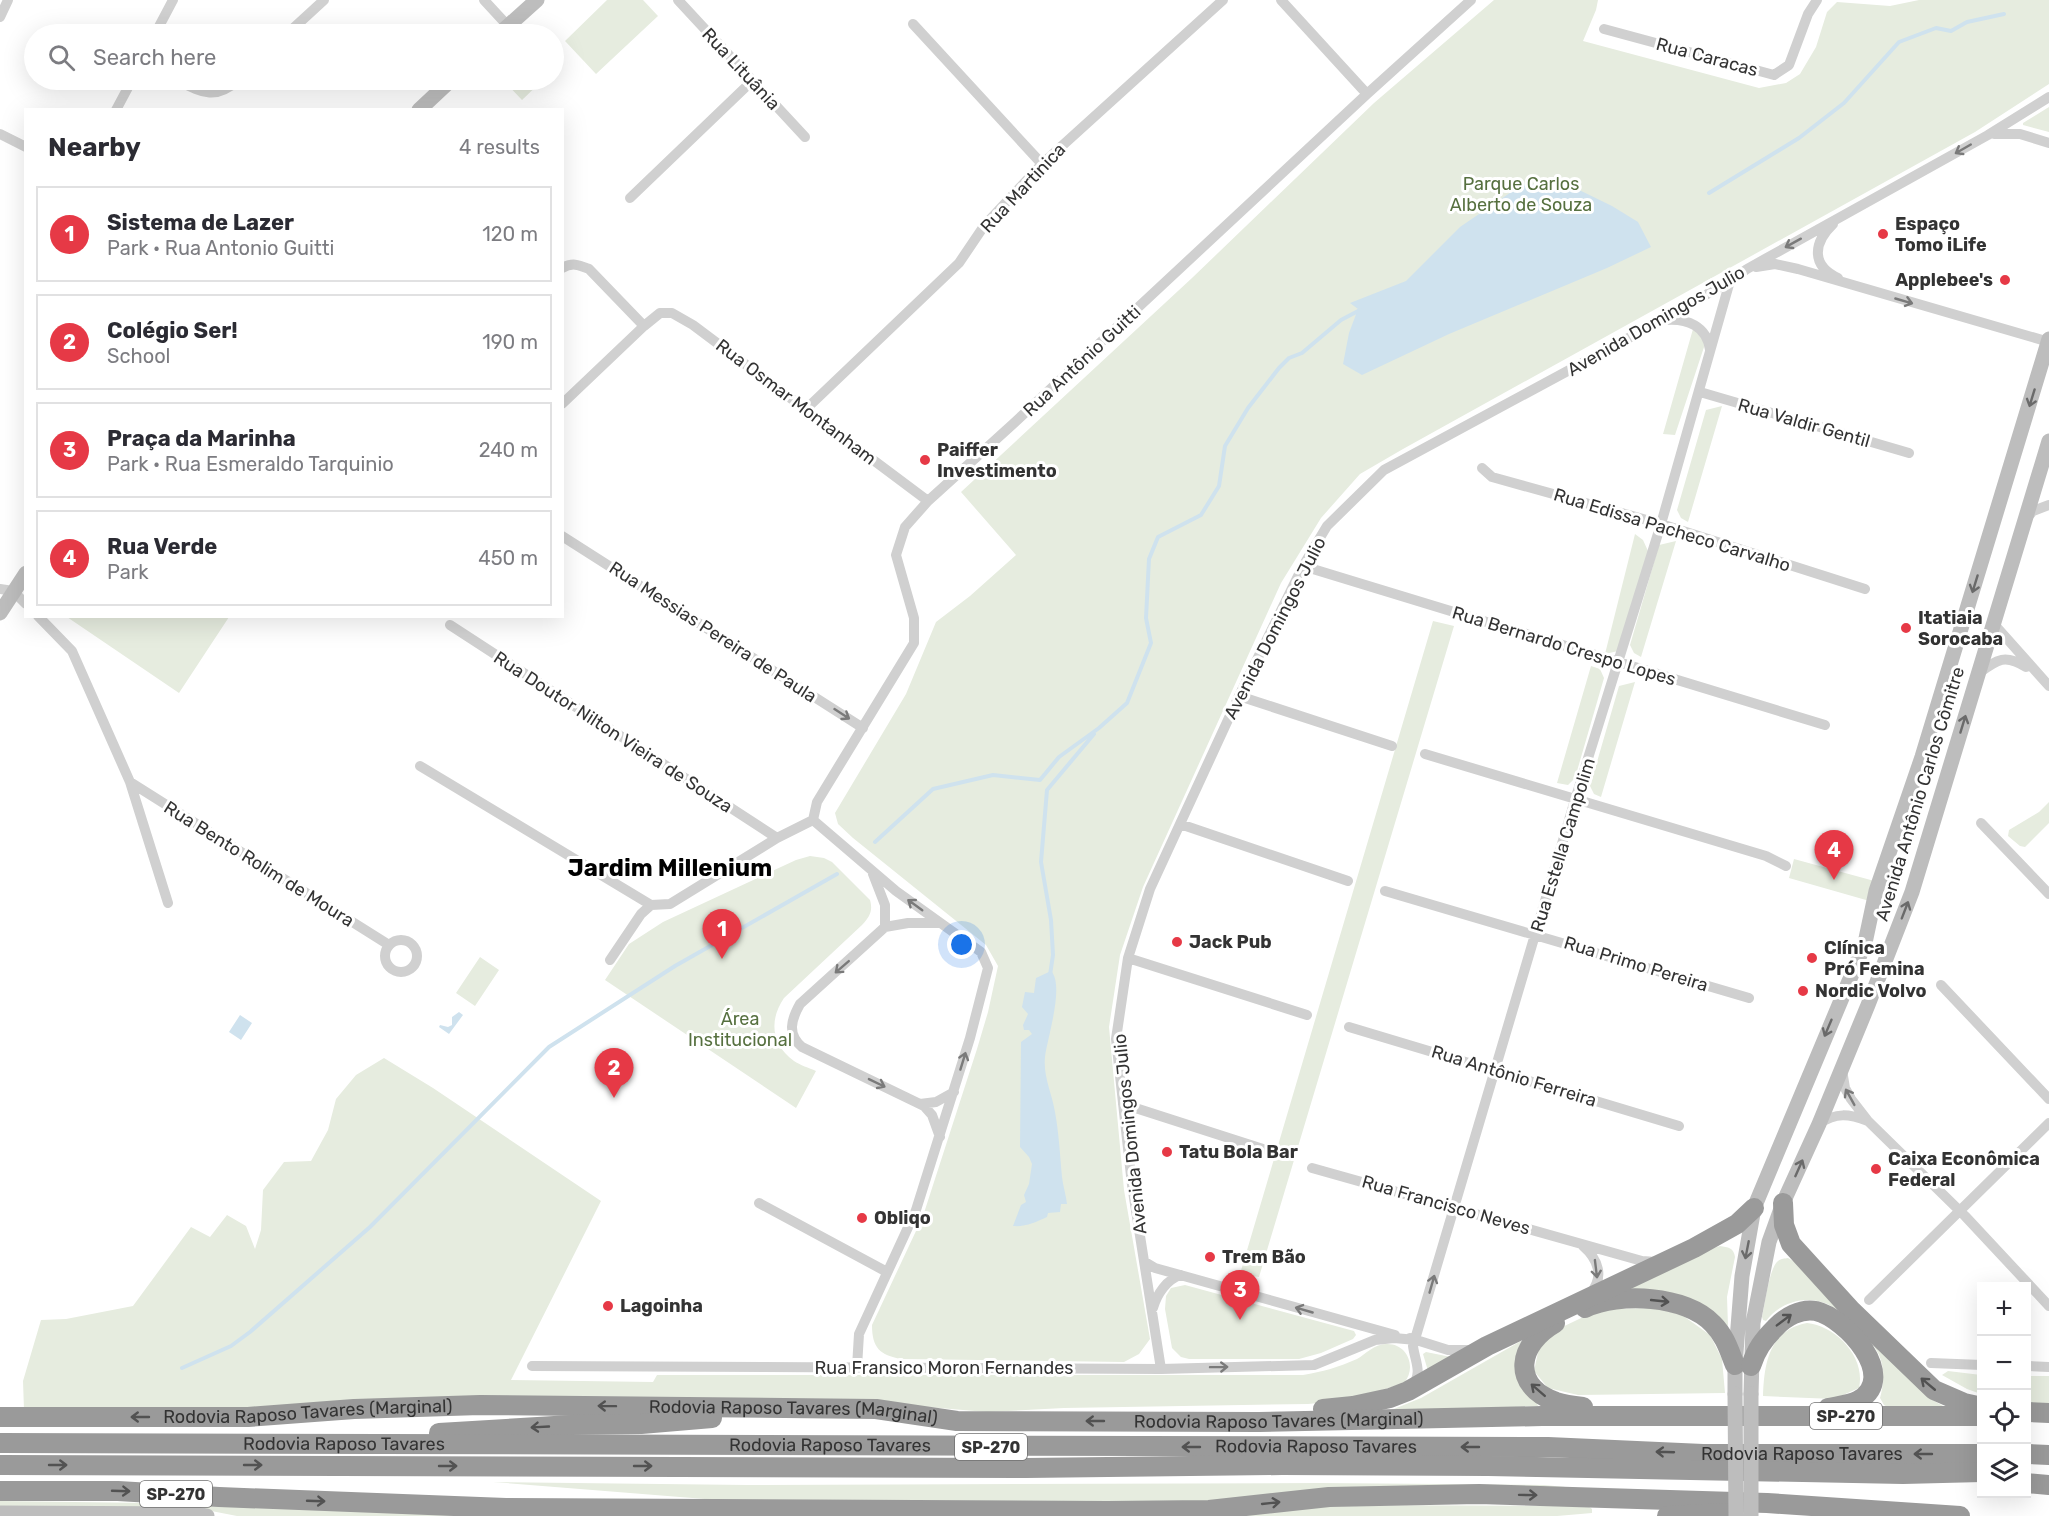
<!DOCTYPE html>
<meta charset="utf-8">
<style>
:root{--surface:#fff;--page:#f2f2f3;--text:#2b2b33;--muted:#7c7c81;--line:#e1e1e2;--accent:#e63946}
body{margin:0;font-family:Rubik,sans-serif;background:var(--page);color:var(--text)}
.controls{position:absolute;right:18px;bottom:18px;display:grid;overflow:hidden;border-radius:0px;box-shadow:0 6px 24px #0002}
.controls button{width:54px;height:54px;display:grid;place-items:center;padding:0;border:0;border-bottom:2px solid var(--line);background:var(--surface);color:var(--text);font:30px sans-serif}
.you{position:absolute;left:962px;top:945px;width:21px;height:21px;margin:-15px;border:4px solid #fff;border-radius:50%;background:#1a73e8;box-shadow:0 0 0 9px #1a73e833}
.badge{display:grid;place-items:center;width:39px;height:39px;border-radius:50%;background:var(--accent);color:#fff;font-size:20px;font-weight:700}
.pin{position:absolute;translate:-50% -50px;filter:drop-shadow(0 2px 3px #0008)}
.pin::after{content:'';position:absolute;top:32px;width:21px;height:18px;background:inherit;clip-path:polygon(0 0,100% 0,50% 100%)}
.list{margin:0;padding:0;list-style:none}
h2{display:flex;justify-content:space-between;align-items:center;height:78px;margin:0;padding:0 24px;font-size:26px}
h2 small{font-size:20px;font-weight:400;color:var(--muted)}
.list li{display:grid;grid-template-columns:39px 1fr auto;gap:18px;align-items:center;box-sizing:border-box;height:96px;margin:0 12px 12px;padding:0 12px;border:2px solid var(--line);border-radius:0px}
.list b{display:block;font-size:22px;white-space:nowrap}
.list p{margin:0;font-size:20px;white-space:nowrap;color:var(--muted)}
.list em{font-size:20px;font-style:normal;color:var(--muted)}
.icon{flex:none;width:33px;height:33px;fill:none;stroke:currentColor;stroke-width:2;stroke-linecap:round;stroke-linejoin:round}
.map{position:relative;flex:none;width:2049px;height:1516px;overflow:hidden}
.search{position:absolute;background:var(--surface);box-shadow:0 6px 24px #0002;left:24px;top:24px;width:540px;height:66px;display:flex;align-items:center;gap:15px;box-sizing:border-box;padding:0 21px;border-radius:33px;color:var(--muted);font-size:22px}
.panel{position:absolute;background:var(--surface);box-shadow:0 6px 24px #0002;left:24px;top:108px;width:540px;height:510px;border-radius:0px}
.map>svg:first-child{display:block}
.green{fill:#e6ecdf}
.water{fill:#cfe2ee}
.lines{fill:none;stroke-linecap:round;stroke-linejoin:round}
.stream{stroke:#cfe2ee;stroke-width:4}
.street{stroke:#d0d0d0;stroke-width:10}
.secondary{stroke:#bdbdbd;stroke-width:15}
.highway{stroke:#9a9a9a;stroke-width:20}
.secondary-bridge{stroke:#bdbdbd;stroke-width:15}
.oneway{stroke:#7a7a7a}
.oneway2{stroke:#6a6a6a}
.oneway3{stroke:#525252}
.poi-dot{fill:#e63946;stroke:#fff;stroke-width:2}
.labels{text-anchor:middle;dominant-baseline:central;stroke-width:6;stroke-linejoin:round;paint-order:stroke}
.shield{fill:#fff;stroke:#707070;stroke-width:1.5}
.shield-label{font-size:16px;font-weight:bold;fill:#333}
.street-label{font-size:18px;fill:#333;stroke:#fff}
.park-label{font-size:18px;fill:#56703f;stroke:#fff}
.poi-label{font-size:18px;font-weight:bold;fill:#333;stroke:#fff;text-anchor:start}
.district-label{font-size:24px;font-weight:bold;fill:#000;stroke:#fff}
</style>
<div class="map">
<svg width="2049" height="1516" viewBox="0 0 2049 1516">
<rect width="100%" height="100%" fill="#fff"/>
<path class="green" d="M607,0H643L658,16L596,74L565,41Z
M1494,0H1598L1596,10L1583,41L1759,88L1786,83L1800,74L1816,47L1827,12L1837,2L1890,6L1919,0H2049V84L1975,132L1403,449L1360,474L1321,518L1281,583L1143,887L1120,955L1109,1027L1124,1190L1150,1339L1139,1354L1124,1362L901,1359C880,1355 872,1348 872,1325L923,1216L977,1049L988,1012L998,966L986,945L853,838L838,824L835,813L906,694L936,622L970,596L1016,555L961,492L1192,278L1374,103Z
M503,80H543L522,100Z
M2049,107V132L2023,125V123Z
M1693,329L1700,333L1705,344L1675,435L1663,434Z
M1722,406L1688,522L1681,518L1677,510L1706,410Z
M1635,534L1643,540L1648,551L1618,651L1605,654Z
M1676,541L1641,657L1634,653L1630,645L1659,545Z
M67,617H229L179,693Z
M1433,621L1454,626L1259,1277L1240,1274Z
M1591,666L1600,669L1604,678L1575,778L1568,785L1557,783Z
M1635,682L1601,797L1594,794L1590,786L1619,686Z
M2049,802V823L2025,847L2020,846L2008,836L2009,830L2039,812Z
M810,856L824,858L832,862L870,900C873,911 870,916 862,925L784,998C769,1020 771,1044 794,1061C800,1065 809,1068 816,1071L796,1108L605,980L629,944L663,922L796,860Z
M1794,859L1878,882L1873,902L1789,878Z
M480,957L499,970L475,1006L456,993Z
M384,1058L433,1088L601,1201L511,1380L653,1382L657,1375H1303C1322,1372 1339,1367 1357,1359C1366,1354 1374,1344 1386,1344C1408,1343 1417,1368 1404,1383L1350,1400L1308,1404L1064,1408L987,1412L927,1407L24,1410L23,1381L41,1320L66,1319L133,1306L191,1227L210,1237L227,1215L246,1226L255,1249L261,1230L263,1190L284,1162L311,1161L328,1130L336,1099L356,1075Z
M1720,1246C1728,1247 1734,1248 1735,1257L1727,1297L1728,1326C1719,1320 1712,1310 1703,1305C1677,1290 1651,1293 1623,1294L1629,1286L1704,1251Z
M1788,1258L1795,1262L1929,1398L1943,1406L1891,1409L1884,1405L1880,1398C1884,1385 1885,1366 1878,1353C1873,1343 1865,1336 1857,1328C1851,1322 1844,1315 1836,1309C1814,1293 1782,1299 1766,1321L1763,1320L1762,1317C1765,1305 1769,1268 1778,1261C1782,1258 1784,1259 1788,1258Z
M1185,1285L1354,1331L1356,1335L1353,1339L1321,1353L1299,1359H1189L1181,1357L1172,1348L1165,1309L1166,1296L1171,1288Z
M1656,1308L1682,1315L1710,1335L1722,1359L1725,1393L1578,1395L1548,1388L1534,1371L1540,1343L1554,1331L1600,1309Z
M1807,1323C1836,1326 1866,1357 1859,1388L1834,1399L1763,1396C1764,1364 1769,1330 1807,1323Z
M1521,1341L1518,1352L1538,1406L1384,1413L1421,1398Z
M1426,1352L1451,1357L1428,1371L1423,1354Z
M1948,1371L1981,1375V1394L1967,1389L1942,1375Z
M2027,1376H2049V1403H2027Z
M493,1482L748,1485L1320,1483L1544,1485L1609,1491L1169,1504L755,1503Z
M0,1501L221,1504L566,1516H237L196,1508L0,1506Z
M1334,1505L1588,1506L1592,1509V1513L1557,1516H1222Z"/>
<path class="water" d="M1523,184L1571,186L1612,206L1638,222L1651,247L1607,268L1449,334L1362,375L1343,364L1349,333L1358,309L1350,303L1406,281L1460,227Z
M1051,971C1065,985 1047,1039 1045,1057C1043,1077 1052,1093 1055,1112C1059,1134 1060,1155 1062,1177C1063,1186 1066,1195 1067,1204H1061L1060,1212L1048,1213L1047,1217C1036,1222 1026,1227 1013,1226L1021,1205L1026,1202L1024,1195L1029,1184L1032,1164L1029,1157L1020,1147L1021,1042L1032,1034L1029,1030H1024L1023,1025L1028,1014L1022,1007L1025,992L1034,993L1036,978Z
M459,1012L463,1015L449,1034L439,1027L440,1025L448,1027L452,1025V1017Z
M240,1015L252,1023L241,1040L229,1032Z"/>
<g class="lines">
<path class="stream" d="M1709,193L1799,138L1844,103L1899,42L1936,28L1951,31L1967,22L2004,14
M875,842L933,789L993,775L1040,780L1059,757L1099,728L1127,703L1151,643L1146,618L1149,559L1158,537L1201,515L1219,486L1225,446L1248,408L1279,368L1289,358L1302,353L1341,320L1360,310
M1050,975L1053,955L1051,920L1041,862L1047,790L1094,734
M182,1368L231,1346L250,1332L370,1227L549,1047L675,966L837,874"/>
<path class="street" d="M484,0L508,26
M678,0L805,137
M1281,0L1367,94
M0,17L8,0
M913,24L1042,164
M1604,29L1774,75L1789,65L1808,14L1817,0
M155,34L173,0
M287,34L324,0
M177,80C201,92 215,101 238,80
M116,110L132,80
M0,134L26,147
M1994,134H2020L2049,143
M630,198L752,81
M1833,224C1814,242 1810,265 1838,278
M1756,267L1775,264L1798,269L2049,342
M562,268C573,262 579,265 589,269L644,326
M1665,320C1687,318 1707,326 1710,350
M1700,392L1909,453
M562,404L644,326L660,313H672L693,325L928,501
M805,410L959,263L984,226L1042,164L1223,0
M1482,468L1492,477L1661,524L1865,589
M2027,518L2033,511L2049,505
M562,536L863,728
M1303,566L1825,725
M0,589L13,591L26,604
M38,616L72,651L130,782L168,903
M1993,623L2049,686
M450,625L777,838
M1979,673C1998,659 2005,654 2026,667
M1239,696L1392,746
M1425,754L1766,856L1786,866
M420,766L651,905
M130,782L389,945
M813,820L817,802L914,643V618L896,555L905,527L928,501L1013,424L1367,94L1471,0
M813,820L896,891L981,952L988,968L970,1038L916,1210L859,1334L857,1367
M1981,823L2049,894
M1180,824L1348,881
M873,874L885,905V927
M1385,891L1749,998
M939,923H908L885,927L800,1004C791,1020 787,1034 802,1047L924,1106L932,1115L940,1137
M385 956a16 16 0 1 1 32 0a16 16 0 1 1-32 0Z
M1128,958L1307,1015
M610,960L641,914L651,905L670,904L777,838L813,820
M1941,985L2049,1099
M1349,1027L1679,1126
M1842,1070L1845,1088L1851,1099L1868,1121L1965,1216L2049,1306
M920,1104L936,1102L954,1092
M1123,1104L1263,1149
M1819,1124C1836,1112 1849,1114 1868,1121
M1312,1168L1642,1261L1656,1262
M759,1203L887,1272
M1583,1246C1598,1259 1605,1277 1590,1294
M1145,1262L1155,1268L1395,1335
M1869,1300L2049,1123
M1153,1308C1157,1294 1167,1279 1181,1275
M1410,1338L1448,1350H1473
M1931,1363L1982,1365
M532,1366L1161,1369L1314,1365L1375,1340L1394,1338L1416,1340
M2026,1366L2049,1367
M1161,1369L1132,1185L1116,1039L1128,958L1150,889L1239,696L1303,566L1327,526L1384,470L1662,320L1730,281L1747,269L1988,135L2049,97
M1412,1387C1423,1372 1415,1362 1413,1346L1575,800L1661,524L1730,281"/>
<path class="secondary" d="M499,34L537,0
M419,110L451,80
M0,613L26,573
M1735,1394V1365L1742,1276L1754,1208L1865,943L1876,891L1922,757L2049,339
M1751,1394L1753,1323L1769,1242L1783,1203L1819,1124L1868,1005L1912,892L2049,441
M0,1513L197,1514L207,1516"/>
<g class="highway">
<path d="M1783,1203L1784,1225L1791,1244L1851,1310L1934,1390L1964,1403L1982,1407"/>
<path d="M1585,1308C1619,1292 1686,1295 1713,1324C1725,1336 1729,1350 1735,1365"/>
<path d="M1555,1323C1518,1344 1510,1385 1556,1402C1565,1405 1574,1406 1583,1407"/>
<path d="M1751,1366C1756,1350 1763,1340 1775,1328C1785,1317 1801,1308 1816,1311C1846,1318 1899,1377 1859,1400C1851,1405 1837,1406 1828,1408"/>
<path d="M1323,1409L1353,1406L1390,1398L1408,1391L1487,1346L1694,1248L1737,1224L1754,1208"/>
<path d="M2026,1412L2049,1413"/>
<path id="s1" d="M0,1417H248L354,1409L480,1405L876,1409L957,1421L1259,1422L1542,1416H1982"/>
<path d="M439,1433L571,1425L641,1424L712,1418"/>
<path id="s2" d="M0,1443L1548,1447L1703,1454H1982"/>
<path d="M2026,1454L2049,1455"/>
<path d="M0,1465L1026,1468L1282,1465L1488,1466L1903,1474L1982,1472"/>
<path d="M2026,1483L2049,1485"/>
<path d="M0,1491H118L219,1497L506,1508L1107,1511L1209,1510L1329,1497L1479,1494L1767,1503L1960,1516"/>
<path d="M1667,1516L1724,1513"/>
</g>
<path class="secondary-bridge" d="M1735,1394L1736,1516
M1751,1394V1516"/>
</g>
<defs><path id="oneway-shaft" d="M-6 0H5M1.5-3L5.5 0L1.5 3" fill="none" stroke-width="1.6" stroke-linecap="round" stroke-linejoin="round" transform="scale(1.5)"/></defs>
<g class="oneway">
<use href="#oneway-shaft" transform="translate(1963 149) rotate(150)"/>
<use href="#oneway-shaft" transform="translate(1793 243) rotate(151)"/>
<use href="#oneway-shaft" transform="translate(1904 301) rotate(16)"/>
<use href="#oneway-shaft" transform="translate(842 714) rotate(33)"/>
<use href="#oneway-shaft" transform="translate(915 905) rotate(-144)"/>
<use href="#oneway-shaft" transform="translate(842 967) rotate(139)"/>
<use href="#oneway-shaft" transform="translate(963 1061) rotate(-73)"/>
<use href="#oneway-shaft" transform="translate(877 1083) rotate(26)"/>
<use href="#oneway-shaft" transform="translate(1850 1097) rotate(-119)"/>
<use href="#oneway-shaft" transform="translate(1596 1269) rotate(83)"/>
<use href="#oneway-shaft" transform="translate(1432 1284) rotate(-74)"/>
<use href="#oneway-shaft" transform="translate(1304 1310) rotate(-164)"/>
<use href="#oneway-shaft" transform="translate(1219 1367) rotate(-1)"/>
</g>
<g class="oneway2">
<use href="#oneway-shaft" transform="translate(2032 398) rotate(107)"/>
<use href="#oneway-shaft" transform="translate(1975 584) rotate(107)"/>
<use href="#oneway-shaft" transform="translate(1963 724) rotate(-73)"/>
<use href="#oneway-shaft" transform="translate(1905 910) rotate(-69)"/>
<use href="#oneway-shaft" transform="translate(1828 1028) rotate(113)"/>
<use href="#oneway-shaft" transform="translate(1799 1168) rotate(-66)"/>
<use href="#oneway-shaft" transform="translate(1747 1250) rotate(101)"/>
</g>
<g class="oneway3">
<use href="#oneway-shaft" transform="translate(1660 1301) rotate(6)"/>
<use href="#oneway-shaft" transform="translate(1784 1320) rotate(-37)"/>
<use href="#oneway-shaft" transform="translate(1928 1384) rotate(-140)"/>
<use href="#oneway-shaft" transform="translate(1538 1390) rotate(-139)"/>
<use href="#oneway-shaft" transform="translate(607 1406) rotate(-179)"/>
<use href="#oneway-shaft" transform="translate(140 1417) rotate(-180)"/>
<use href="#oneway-shaft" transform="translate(1095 1421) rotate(180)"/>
<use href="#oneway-shaft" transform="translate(540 1427) rotate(177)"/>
<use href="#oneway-shaft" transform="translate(1191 1447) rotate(180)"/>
<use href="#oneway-shaft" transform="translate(1470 1447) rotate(-180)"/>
<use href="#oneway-shaft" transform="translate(1665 1452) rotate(-178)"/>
<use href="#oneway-shaft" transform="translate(1923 1454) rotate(-180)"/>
<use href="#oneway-shaft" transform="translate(58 1465)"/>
<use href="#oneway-shaft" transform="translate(253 1465)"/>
<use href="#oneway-shaft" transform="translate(448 1466)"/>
<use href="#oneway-shaft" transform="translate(643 1466)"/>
<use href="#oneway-shaft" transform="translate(121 1491) rotate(2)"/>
<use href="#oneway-shaft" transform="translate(1528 1495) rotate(1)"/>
<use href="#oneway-shaft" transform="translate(316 1501) rotate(2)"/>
<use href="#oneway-shaft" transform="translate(1271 1503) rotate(-6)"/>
</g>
<g class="poi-dot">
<circle cx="1883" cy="234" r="6"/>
<circle cx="2005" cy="280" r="6"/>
<circle cx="925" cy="460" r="6"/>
<circle cx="1906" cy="628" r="6"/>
<circle cx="1177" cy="942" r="6"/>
<circle cx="1812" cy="958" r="6"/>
<circle cx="1803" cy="991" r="6"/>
<circle cx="1167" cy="1152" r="6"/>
<circle cx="1876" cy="1169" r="6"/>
<circle cx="862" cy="1218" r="6"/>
<circle cx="1210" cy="1257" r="6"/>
<circle cx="608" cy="1306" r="6"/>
</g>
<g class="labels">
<g class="shield">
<rect x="1810" y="1403" width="72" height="26" rx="4.5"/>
<rect x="955" y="1434" width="72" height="26" rx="4.5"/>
<rect x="140" y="1481" width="72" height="26" rx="4.5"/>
</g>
<g class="shield-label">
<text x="1846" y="1416">SP-270</text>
<text x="991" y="1447">SP-270</text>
<text x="176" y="1494">SP-270</text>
</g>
<g class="street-label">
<text transform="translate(1707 57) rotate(15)">Rua Caracas</text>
<text transform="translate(741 69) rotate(47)">Rua Lituânia</text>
<text transform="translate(1023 188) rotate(-47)">Rua Martinica</text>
<text transform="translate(1656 321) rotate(-30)">Avenida Domingos Julio</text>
<text transform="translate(1082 361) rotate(-43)">Rua Antônio Guitti</text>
<text transform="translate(796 402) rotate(37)">Rua Osmar Montanham</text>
<text transform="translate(1804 423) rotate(16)">Rua Valdir Gentil</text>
<text transform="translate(1672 530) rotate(17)">Rua Edissa Pacheco Carvalho</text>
<text transform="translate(1275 628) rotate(-63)">Avenida Domingos Julio</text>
<text transform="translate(713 632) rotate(33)">Rua Messias Pereira de Paula</text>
<text transform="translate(1564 646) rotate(17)">Rua Bernardo Crespo Lopes</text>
<text transform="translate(613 732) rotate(33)">Rua Doutor Nilton Vieira de Souza</text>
<text transform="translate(1920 794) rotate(-73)">Avenida Antônio Carlos Cômitre</text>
<text transform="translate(1563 845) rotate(-73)">Rua Estella Campolim</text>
<text transform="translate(259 864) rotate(32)">Rua Bento Rolim de Moura</text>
<text transform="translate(1636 964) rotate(17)">Rua Primo Pereira</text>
<text transform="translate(1514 1076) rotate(17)">Rua Antônio Ferreira</text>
<text transform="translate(1130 1134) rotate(-96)">Avenida Domingos Julio</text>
<text transform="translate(1446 1205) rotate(16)">Rua Francisco Neves</text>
<text x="944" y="1368">Rua Fransico Moron Fernandes</text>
<text stroke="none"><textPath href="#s1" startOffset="308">Rodovia Raposo Tavares (Marginal)</textPath></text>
<text stroke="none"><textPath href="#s1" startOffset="794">Rodovia Raposo Tavares (Marginal)</textPath></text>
<text stroke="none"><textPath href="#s1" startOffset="1280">Rodovia Raposo Tavares (Marginal)</textPath></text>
<text stroke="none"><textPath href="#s2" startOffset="344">Rodovia Raposo Tavares</textPath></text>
<text stroke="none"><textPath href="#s2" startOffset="830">Rodovia Raposo Tavares</textPath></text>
<text stroke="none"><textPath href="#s2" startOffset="1316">Rodovia Raposo Tavares</textPath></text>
<text stroke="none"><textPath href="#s2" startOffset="1802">Rodovia Raposo Tavares</textPath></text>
</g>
<g class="park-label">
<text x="1521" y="184">Parque Carlos<tspan x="1521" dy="21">Alberto de Souza</tspan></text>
<text x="740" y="1019">Área<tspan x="740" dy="21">Institucional</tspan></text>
</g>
<g class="poi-label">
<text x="1895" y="224">Espaço<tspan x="1895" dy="21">Tomo iLife</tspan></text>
<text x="1993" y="280" text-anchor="end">Applebee's</text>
<text x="937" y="450">Paiffer<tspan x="937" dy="21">Investimento</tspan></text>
<text x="1918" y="618">Itatiaia<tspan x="1918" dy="21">Sorocaba</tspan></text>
<text x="1189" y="942">Jack Pub</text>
<text x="1824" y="948">Clínica<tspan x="1824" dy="21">Pró Femina</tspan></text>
<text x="1815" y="991">Nordic Volvo</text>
<text x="1179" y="1152">Tatu Bola Bar</text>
<text x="1888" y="1159">Caixa Econômica<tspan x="1888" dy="21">Federal</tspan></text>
<text x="874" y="1218">Obliqo</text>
<text x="1222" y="1257">Trem Bão</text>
<text x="620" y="1306">Lagoinha</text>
</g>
<g class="district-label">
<text x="670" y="868">Jardim Millenium</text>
</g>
</g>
</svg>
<div class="controls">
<button>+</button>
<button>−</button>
<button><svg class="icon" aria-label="locate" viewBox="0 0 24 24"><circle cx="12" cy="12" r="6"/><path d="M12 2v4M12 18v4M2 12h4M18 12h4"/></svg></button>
<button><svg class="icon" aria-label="layers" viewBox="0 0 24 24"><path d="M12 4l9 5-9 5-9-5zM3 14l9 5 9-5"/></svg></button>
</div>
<div class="you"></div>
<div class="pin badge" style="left:722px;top:959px">1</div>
<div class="pin badge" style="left:614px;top:1098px">2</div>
<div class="pin badge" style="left:1240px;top:1320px">3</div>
<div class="pin badge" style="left:1834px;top:880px">4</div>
<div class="search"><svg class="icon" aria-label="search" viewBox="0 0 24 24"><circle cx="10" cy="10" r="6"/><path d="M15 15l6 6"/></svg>Search here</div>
<section class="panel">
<h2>Nearby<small>4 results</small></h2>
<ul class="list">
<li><span class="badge">1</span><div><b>Sistema de Lazer</b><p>Park · Rua Antonio Guitti</p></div><em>120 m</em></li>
<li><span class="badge">2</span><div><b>Colégio Ser!</b><p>School</p></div><em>190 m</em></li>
<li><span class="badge">3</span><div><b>Praça da Marinha</b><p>Park · Rua Esmeraldo Tarquinio</p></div><em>240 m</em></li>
<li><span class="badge">4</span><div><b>Rua Verde</b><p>Park</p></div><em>450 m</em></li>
</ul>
</section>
</div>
